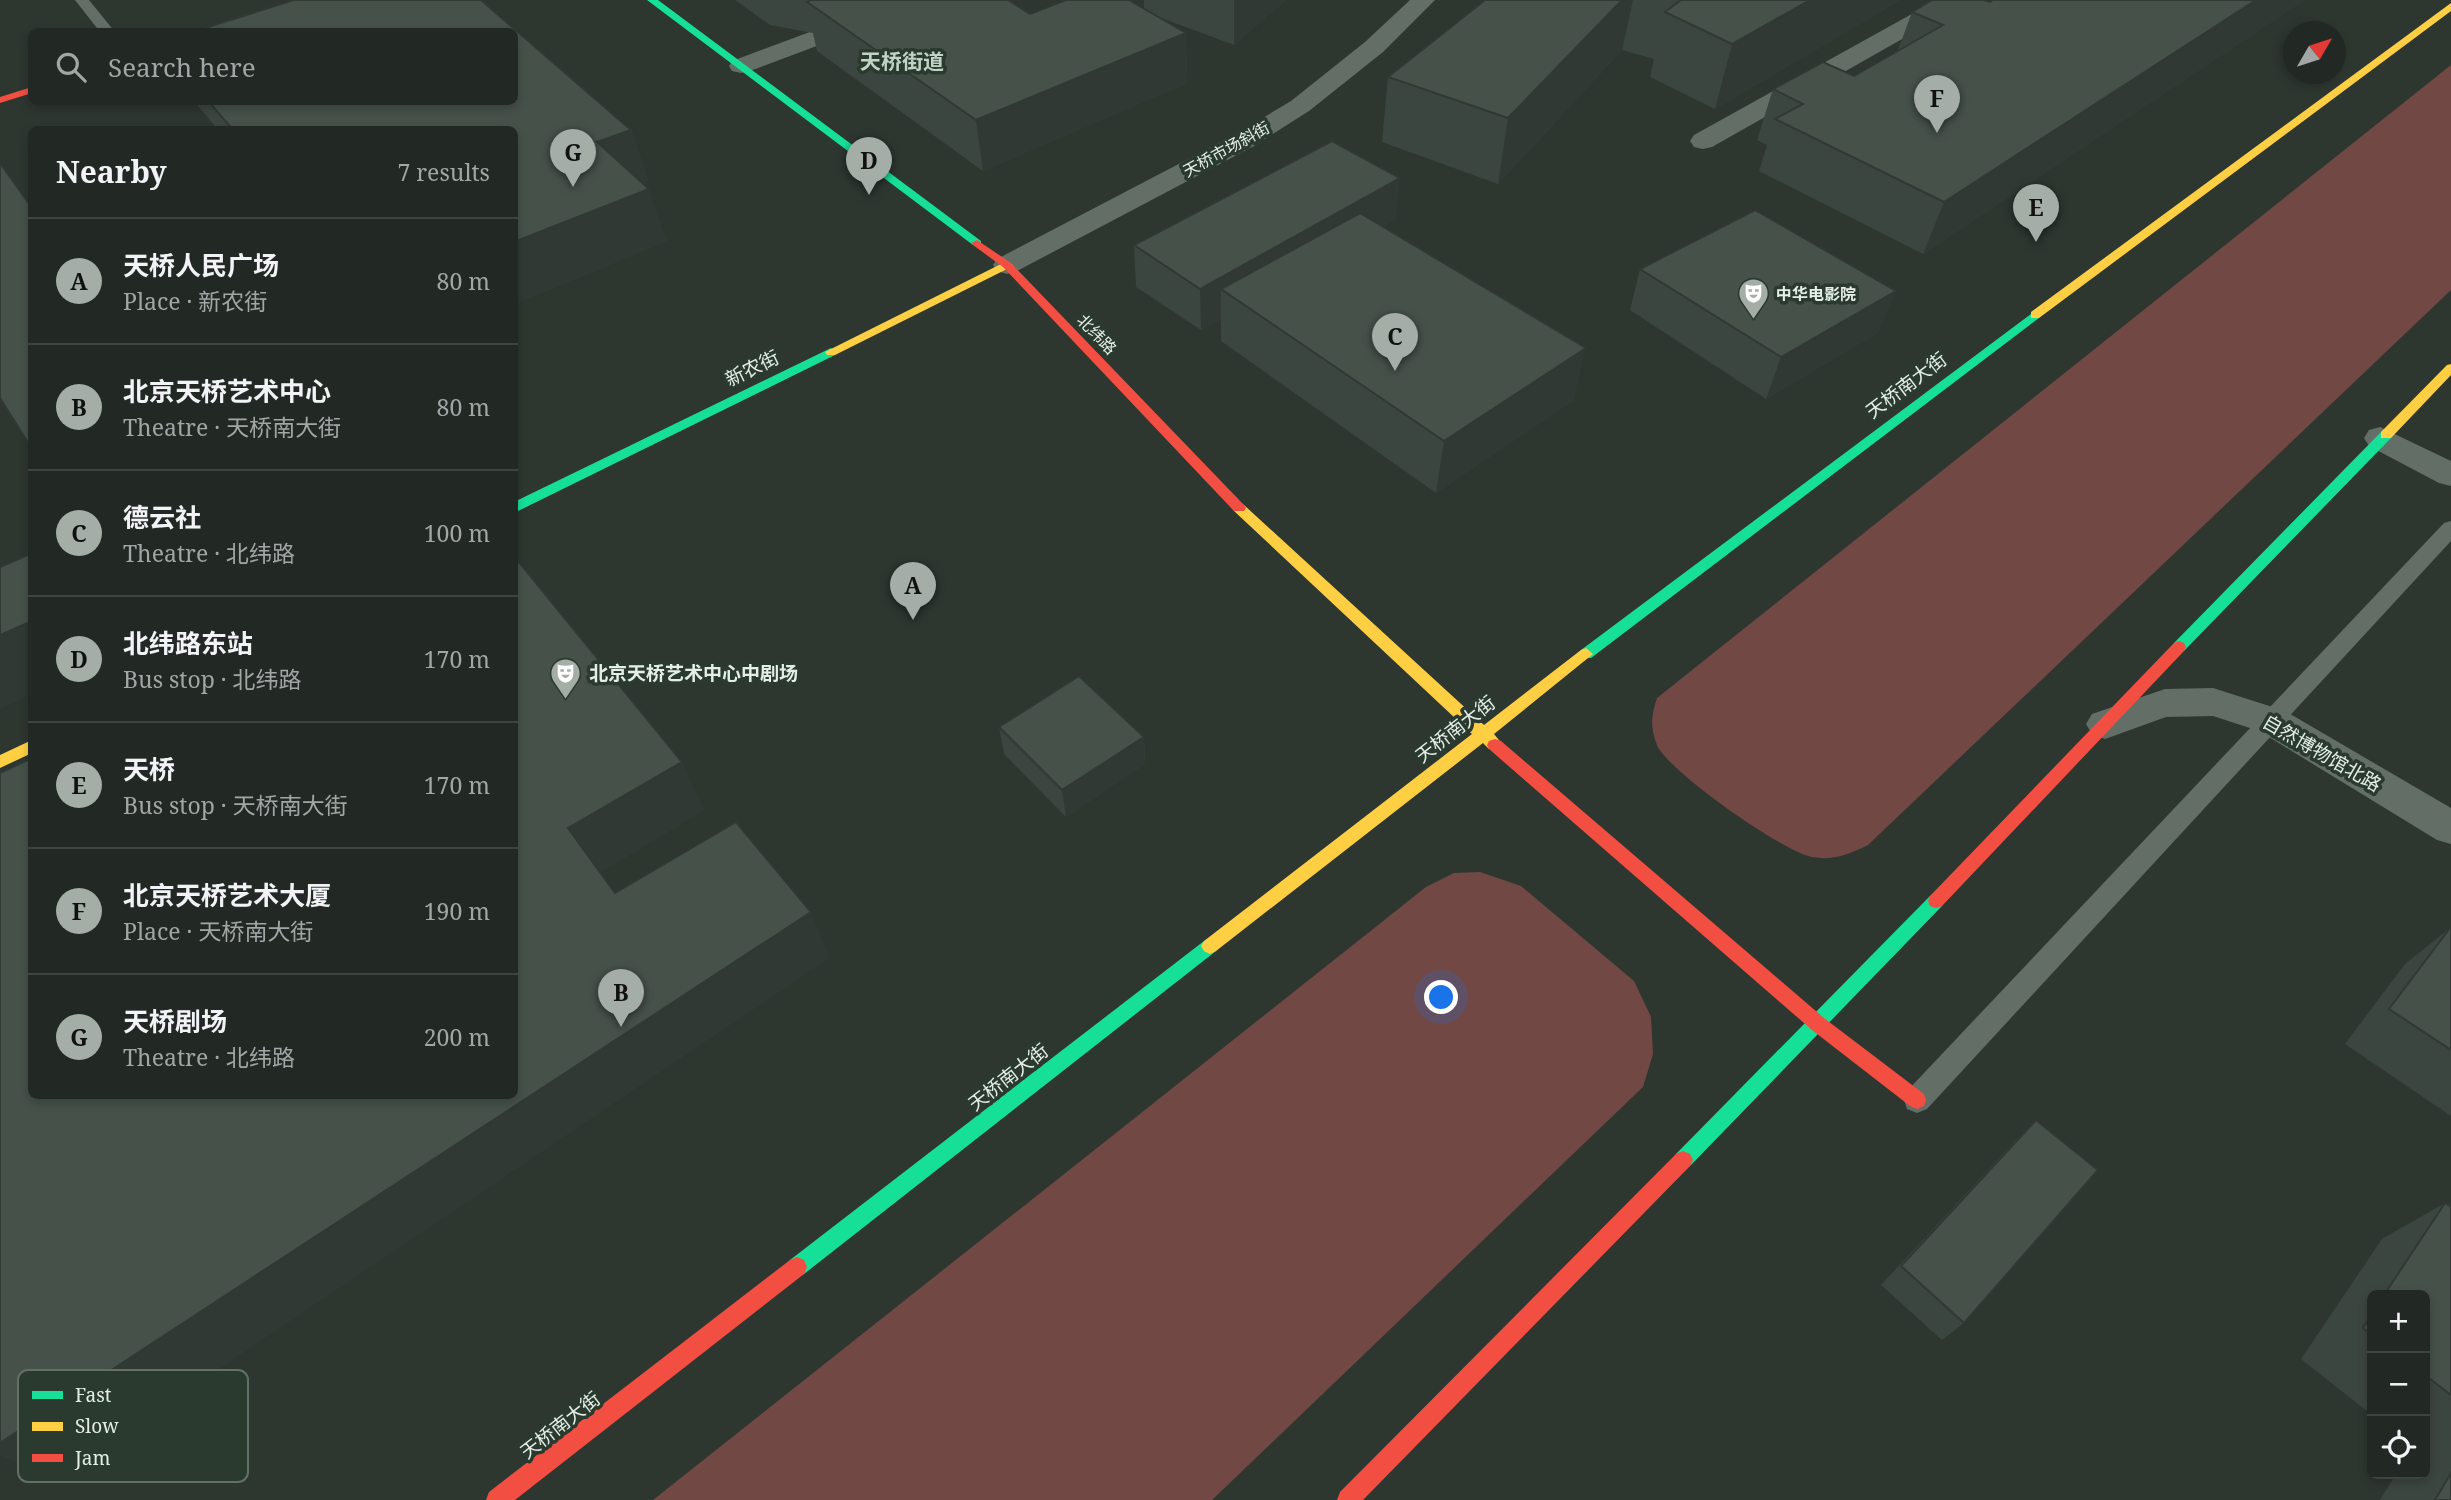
<!DOCTYPE html>
<meta charset="utf-8">
<style>
:root{--surface:#222824;--page:#2e3431;--text:#f1f3f6;--muted:#a2a6a6;--line:#3f4441;--accent:#a4aea7}
body{margin:0;font-family:"Noto Serif","Noto Sans SC",serif;background:var(--page);color:var(--text)}
.controls{position:absolute;right:21px;bottom:21px;display:grid;overflow:hidden;border-radius:10px;box-shadow:0 4px 10px #0003}
.controls button{width:63px;height:63px;display:grid;place-items:center;padding:0;border:0;border-bottom:2px solid var(--line);background:var(--surface);color:var(--text);font:35px sans-serif}
.compass{position:absolute;left:2283px;top:21px;width:63px;height:63px;border-radius:50%;background:var(--surface);box-shadow:0 4px 10px #0003;rotate:51deg}
.you{position:absolute;left:1442px;top:998px;width:24px;height:24px;margin:-18px;border:5px solid #fff;border-radius:50%;background:#1a73e8;box-shadow:0 0 0 10px #1a73e833}
.badge{display:grid;place-items:center;width:46px;height:46px;border-radius:50%;background:var(--accent);color:#111;font-size:23px;font-weight:700}
.pin{position:absolute;translate:-50% -58px;filter:drop-shadow(0 2px 4px #0008)}
.pin::after{content:'';position:absolute;top:37px;width:24px;height:21px;background:inherit;clip-path:polygon(0 0,100% 0,50% 100%)}
.list{margin:0;padding:0;list-style:none}
h2{display:flex;justify-content:space-between;align-items:center;height:91px;margin:0;padding:0 28px;font-size:30px}
h2 small{font-size:23px;font-weight:400;color:var(--muted)}
.list li{display:grid;grid-template-columns:46px 1fr auto;gap:21px;align-items:center;box-sizing:border-box;height:126px;padding:0 28px;border-top:2px solid var(--line)}
.list b{display:block;font-size:26px;white-space:nowrap}
.list p{margin:0;font-size:23px;white-space:nowrap;color:var(--muted)}
.list em{font-size:23px;font-style:normal;color:var(--muted)}
.icon{flex:none;width:38px;height:38px;fill:none;stroke:currentColor;stroke-width:2;stroke-linecap:round;stroke-linejoin:round}
.map{position:relative;flex:none;width:2451px;height:1500px;overflow:hidden}
.search{position:absolute;background:var(--surface);box-shadow:0 4px 10px #0003;left:28px;top:28px;width:490px;height:77px;display:flex;align-items:center;gap:18px;box-sizing:border-box;padding:0 24px;border-radius:10px;color:var(--muted);font-size:26px}
.panel{position:absolute;background:var(--surface);box-shadow:0 4px 10px #0003;left:28px;top:126px;width:490px;height:973px;border-radius:10px}
.map>svg:first-child{display:block}
.green{fill:#724845}
.lines{fill:none;stroke-linecap:round;stroke-linejoin:round}
.lane{fill:#636e66;fill-rule:evenodd}
.street{fill:#636e66;fill-rule:evenodd}
.fast{fill:#16e098;fill-rule:evenodd}
.slow{fill:#ffcf43;fill-rule:evenodd}
.jam{fill:#f24e42;fill-rule:evenodd}
.wall{fill:#3c4640}
.shaded-wall{fill:#313934}
.building{fill:#46514a;stroke:#313934;stroke-width:2}
.labels{text-anchor:middle;dominant-baseline:central;stroke-width:7;stroke-linejoin:round;paint-order:stroke}
.far-street-label{font-size:16px;fill:#e4eee7;stroke:#2a3a2f}
.far-poi-label{font-size:16px;font-weight:bold;fill:#e4eee7;stroke:#2a3a2f;text-anchor:start}
.street-label{font-size:19px;fill:#e4eee7;stroke:#2a3a2f}
.poi-label{font-size:19px;font-weight:bold;fill:#e4eee7;stroke:#2a3a2f;text-anchor:start}
.far-district-label{font-size:21px;font-weight:bold;fill:#c0d3c5;stroke:#2a3a2f}
.key{fill:#2a3a2f;stroke:#627066;stroke-width:2}
.key-label{font-size:19px;fill:#e4eee7}
</style>
<div class="map">
<svg width="2451" height="1500" viewBox="0 0 2451 1500">
<rect width="100%" height="100%" fill="#2e3630"/>
<path class="green" d="M2451,65V290L1868,845C1850,854 1833,861 1812,857C1782,851 1669,772 1657,745C1650,727 1651,716 1657,698Z
M1480,872L1521,886L1634,981L1651,1017L1653,1054L1643,1087L1212,1500H653L1426,887L1454,873Z"/>
<g class="lines">
<path class="lane" d="M75,0H89L115,32H100Z
M2451,521V541L1927,1109L1917,1113L1907,1109L1904,1100L1907,1091L2444,523Z"/>
<path class="street" d="M896,0H930L926,5L750,71L741,73L732,71L729,66L732,61Z
M1410,0H1435L1383,52L1309,111L1254,146L1017,271L1007,274L997,271L993,265L997,259L1236,134L1291,101L1365,42Z
M1937,0H1966L1962,5L1712,147L1703,149L1694,147L1690,141L1694,135Z
M2380,427L2451,461V486L2439,483L2369,446L2364,438L2369,430Z
M2213,688L2285,711L2451,808V844L2437,840L2259,731L2213,716L2166,717L2105,739L2092,734L2086,724L2092,714L2165,689Z"/>
<path class="fast" d="M647,0H658L981,241V245H973Z
M2035,311L2041,315L2039,318L1591,658H1581L1579,654L1581,650Z
M831,348L837,352L835,355L514,513V502Z
M2386,431L2393,435L2391,438L2184,651H2174L2172,647L2174,643L2381,432Z
M1936,894L1942,896L1944,901L1942,906L1690,1166L1683,1169L1676,1166L1673,1160L1676,1154L1930,896Z
M1210,938L1216,941L1219,946L1216,951L804,1274L797,1277L790,1274L787,1267L790,1260L1204,941Z"/>
<path class="slow" d="M2451,3V11L2039,318H2031V312Z
M1007,261L1013,265L1011,267L835,355H827L825,352Z
M2451,364V375L2391,438H2381V432L2447,365Z
M1239,503L1244,505L1484,725L1581,650L1586,648L1593,654L1494,734L1503,745L1501,749H1489L1483,743L1216,951L1210,954L1204,951L1201,946L1204,941L1472,734L1234,511L1232,508Z
M32,740V753L0,768V755Z"/>
<path class="jam" d="M32,87V93L0,103V97Z
M977,240L1011,263L1244,505L1246,508L1244,511H1234L1003,267L973,245L971,243Z
M2179,641L2184,643L2186,647L2184,651L1942,906L1936,908L1930,906L1928,901L1930,896L2174,643Z
M1495,739L1501,741L1824,1018L1924,1094L1926,1100L1924,1106L1917,1109L1910,1106L1812,1030L1489,749L1487,745L1489,741Z
M1683,1151L1690,1154L1693,1160L1690,1166L1363,1500H1337L1340,1492L1676,1154Z
M797,1257L804,1260L807,1267L804,1274L515,1500H486L489,1492L790,1260Z"/>
</g>
<path class="wall" d="M735,0H1008L1030,14L1144,9V0H1286L1234,45L1156,16L1186,33L1187,83L983,171L817,51L813,33L770,25Z
M1485,0H1900L1715,109L1650,77L1654,59L1622,50L1498,184L1382,142L1388,77Z
M2304,0L1923,254L1759,171L1767,145L1757,140L1773,89L1854,76L1898,50L1912,12L1990,2Z
M195,102H514L631,130L648,181L643,183L667,241L514,304V130H218Z
M1396,219L1383,226L1574,400L1436,493L1221,341V319L1201,330L1136,287L1134,245Z
M1640,269L1879,332L1766,399L1630,310Z
M999,727L1144,737L1145,764L1066,817L1004,754Z
M2450,928L2451,929V1116L2345,1044L2405,964Z
M2036,1120L1964,1323L1942,1340L1881,1285L2014,1142Z
M2445,1203L2451,1207V1500H2380L2396,1474H2425V1295H2372V1415L2301,1359L2382,1239Z"/>
<path class="shaded-wall" d="M1234,0H1286L1234,45Z
M1622,0H1633L1622,50L1498,184L1508,118Z
M1810,0H1900L1715,109L1732,44Z
M2256,0H2304L1923,254L1944,202Z
M1186,33L1187,83L983,171L976,120Z
M631,130L648,181L615,194L597,142Z
M1400,178L1396,219L1245,305L1221,289V319L1201,330L1200,289Z
M649,189L667,241L514,304V242Z
M1896,291L1879,332L1766,399L1781,357Z
M1586,348L1574,400L1436,493L1444,441Z
M32,621V694L0,709V635Z
M1144,737L1145,764L1066,817L1062,790Z
M682,762L705,810L597,875L568,828Z
M811,912L830,958L57,1478L0,1456V1443Z"/>
<path class="building" d="M294,0H481L631,130L597,142L649,189L514,242V130H233L209,102H514V32H192Z
M811,0H1008L1030,14L1066,0H1129L1186,33L976,120L807,2Z
M1485,0H1622L1508,118L1388,77Z
M1681,0H1810L1732,44L1665,12Z
M1932,0H1984L1990,2L1993,0H2256L1944,202L1775,119L1803,104L1773,89L1823,62L1854,76L1943,25L1912,12Z
M1332,141L1400,178L1200,289L1134,245Z
M0,163L32,208V449L0,398Z
M1755,210L1896,291L1781,357L1640,269Z
M1360,213L1586,348L1444,441L1221,289Z
M32,553V621L0,635V567Z
M514,556L682,762L568,828L615,893L736,822L811,912L0,1443V773L32,758V1096H514Z
M1079,676L1144,737L1062,790L999,727Z
M2450,928L2451,929V1050L2389,1009Z
M2036,1120L2098,1170L1964,1323L1901,1266Z
M2445,1203L2451,1207V1395L2425,1375V1295H2384Z
M2372,1314V1335L2363,1328Z
M2451,1473V1500H2435Z"/>
<defs>
<symbol id="theatre-pin" viewBox="-11 -11 22 30"><path d="M0 17L-7.5 6A9.5 9.5 0 1 1 7.5 6Z" fill="#a4aea7" stroke="#2a3a2f"/><path d="M-5-5.5Q0-4 5-5.5V0Q5 5 0 6Q-5 5-5 0ZM-3.3-2.5H-1v1.5H-3.3ZM1-2.5H3.3v1.5H1ZM-2.8 1Q0 5.5 2.8 1Z" fill="#fff"/></symbol>
</defs>
<g fill-rule="evenodd">
<use href="#theatre-pin" x="1736" y="276" width="35" height="47"/>
<use href="#theatre-pin" x="548" y="656" width="35" height="47"/>
</g>
<g class="labels">
<g class="far-street-label">
<text transform="translate(1226 149) rotate(-29)">天桥市场斜街</text>
<text transform="translate(1097 334) rotate(46)">北纬路</text>
</g>
<g class="far-poi-label">
<text x="1776" y="294">中华电影院</text>
</g>
<g class="street-label">
<text transform="translate(752 368) rotate(-26)">新农街</text>
<text transform="translate(1906 385) rotate(-37)">天桥南大街</text>
<text transform="translate(1455 729) rotate(-38)">天桥南大街</text>
<text transform="translate(2322 753) rotate(30)">自然博物馆北路</text>
<text transform="translate(1008 1077) rotate(-38)">天桥南大街</text>
<text transform="translate(560 1425) rotate(-38)">天桥南大街</text>
</g>
<g class="poi-label">
<text x="589" y="673">北京天桥艺术中心中剧场</text>
</g>
<g class="far-district-label">
<text x="902" y="61">天桥街道</text>
</g>
</g>
<rect x="18" y="1370" width="230" height="112" rx="10" class="key"/>
<rect x="32" y="1391" width="31" height="8" fill="#16e098"/>
<rect x="32" y="1422" width="31" height="9" fill="#ffcf43"/>
<rect x="32" y="1454" width="31" height="8" fill="#f24e42"/>
<g class="key-label">
<text x="75" y="1402">Fast</text>
<text x="75" y="1433">Slow</text>
<text x="75" y="1465">Jam</text>
</g>
</svg>
<div class="controls">
<button>+</button>
<button>−</button>
<button><svg class="icon" aria-label="locate" viewBox="0 0 24 24"><circle cx="12" cy="12" r="6"/><path d="M12 2v4M12 18v4M2 12h4M18 12h4"/></svg></button>
</div>
<svg class="compass" viewBox="-18 -18 36 36"><path d="M0-13l5 13h-10z" fill="#e53935"/><path d="M0 13l5-13h-10z" fill="#a2a6a6"/></svg>
<div class="you"></div>
<div class="pin badge" style="left:913px;top:620px">A</div>
<div class="pin badge" style="left:621px;top:1027px">B</div>
<div class="pin badge" style="left:1395px;top:371px">C</div>
<div class="pin badge" style="left:869px;top:195px">D</div>
<div class="pin badge" style="left:2036px;top:242px">E</div>
<div class="pin badge" style="left:1937px;top:133px">F</div>
<div class="pin badge" style="left:573px;top:187px">G</div>
<div class="search"><svg class="icon" aria-label="search" viewBox="0 0 24 24"><circle cx="10" cy="10" r="6"/><path d="M15 15l6 6"/></svg>Search here</div>
<section class="panel">
<h2>Nearby<small>7 results</small></h2>
<ul class="list">
<li><span class="badge">A</span><div><b>天桥人民广场</b><p>Place · 新农街</p></div><em>80 m</em></li>
<li><span class="badge">B</span><div><b>北京天桥艺术中心</b><p>Theatre · 天桥南大街</p></div><em>80 m</em></li>
<li><span class="badge">C</span><div><b>德云社</b><p>Theatre · 北纬路</p></div><em>100 m</em></li>
<li><span class="badge">D</span><div><b>北纬路东站</b><p>Bus stop · 北纬路</p></div><em>170 m</em></li>
<li><span class="badge">E</span><div><b>天桥</b><p>Bus stop · 天桥南大街</p></div><em>170 m</em></li>
<li><span class="badge">F</span><div><b>北京天桥艺术大厦</b><p>Place · 天桥南大街</p></div><em>190 m</em></li>
<li><span class="badge">G</span><div><b>天桥剧场</b><p>Theatre · 北纬路</p></div><em>200 m</em></li>
</ul>
</section>
</div>
